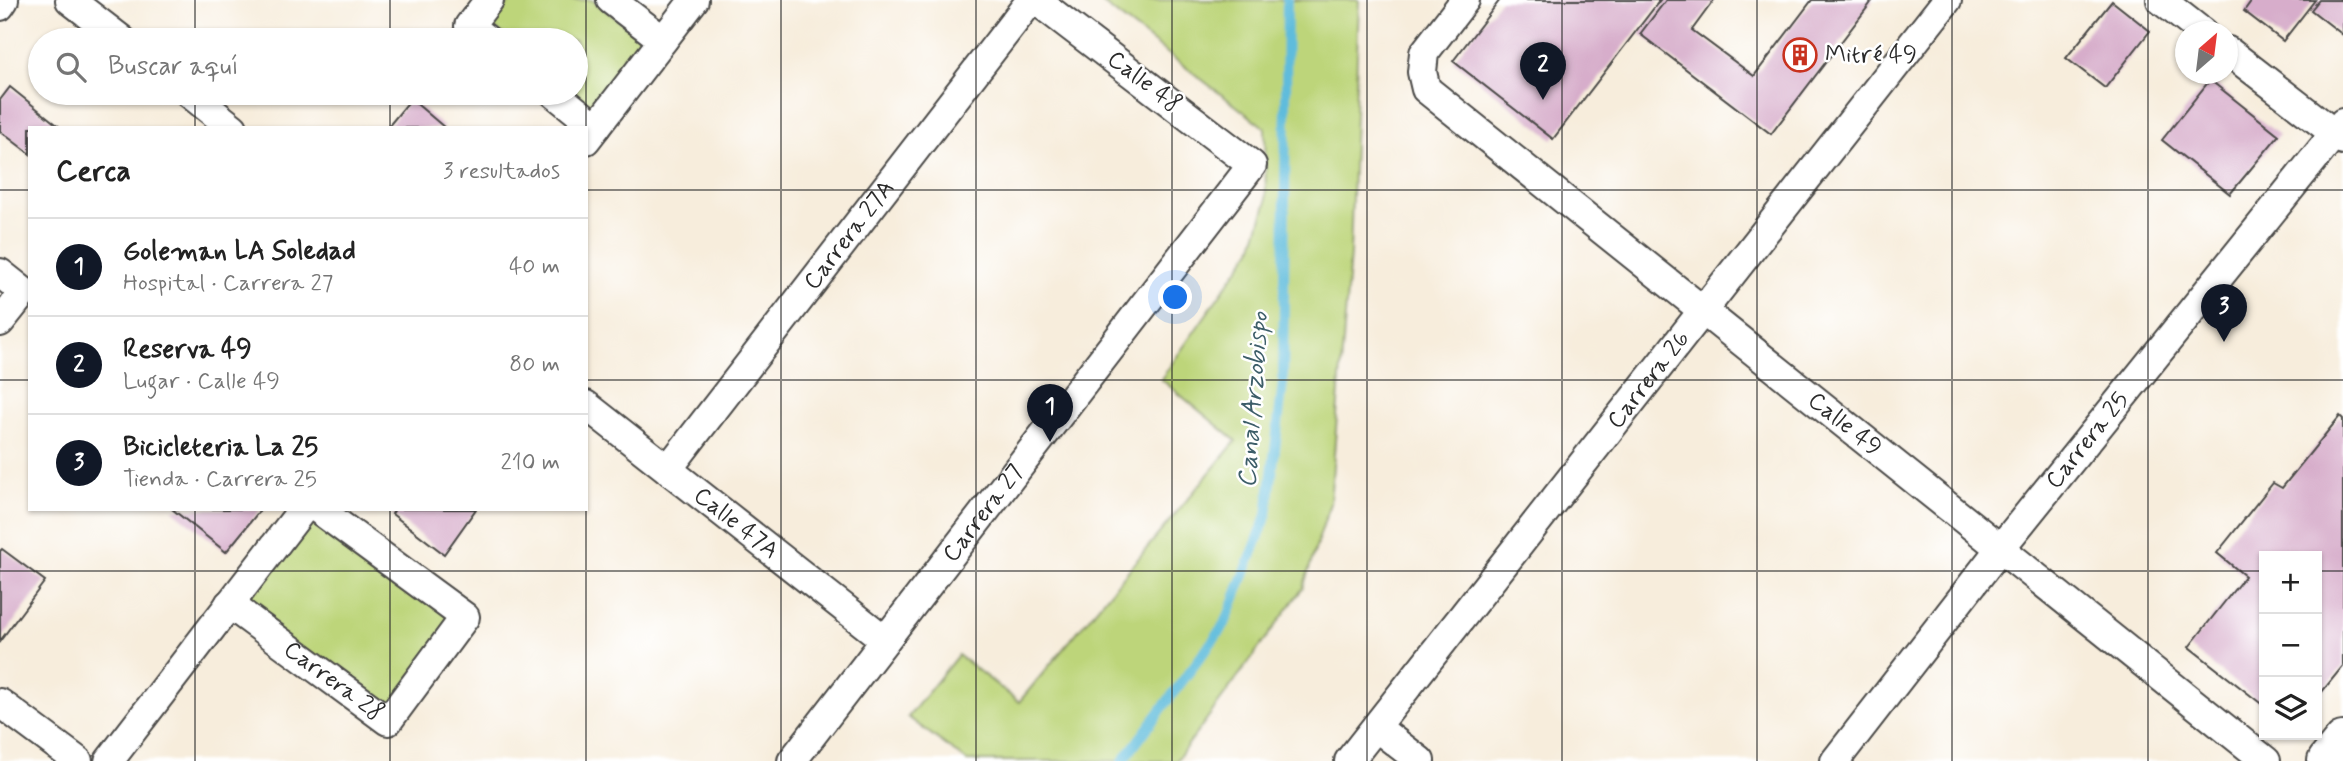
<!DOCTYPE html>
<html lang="es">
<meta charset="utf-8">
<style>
:root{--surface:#fff;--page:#f2f2f2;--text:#222;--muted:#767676;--line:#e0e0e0;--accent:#111827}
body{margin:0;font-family:Mynerve,sans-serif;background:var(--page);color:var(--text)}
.controls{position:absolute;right:21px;bottom:21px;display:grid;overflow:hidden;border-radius:0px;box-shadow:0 2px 5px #0004}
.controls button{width:63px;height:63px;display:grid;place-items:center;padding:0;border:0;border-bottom:2px solid var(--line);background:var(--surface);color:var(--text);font:35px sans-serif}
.compass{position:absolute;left:2175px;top:21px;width:63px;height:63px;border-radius:50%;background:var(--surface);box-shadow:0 2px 5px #0004;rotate:28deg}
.you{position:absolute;left:1176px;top:298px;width:24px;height:24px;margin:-18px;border:5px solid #fff;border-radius:50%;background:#1a73e8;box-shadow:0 0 0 10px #1a73e833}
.badge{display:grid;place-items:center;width:46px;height:46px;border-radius:50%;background:var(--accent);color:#fff;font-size:23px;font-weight:700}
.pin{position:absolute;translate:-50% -58px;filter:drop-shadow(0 2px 4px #0008)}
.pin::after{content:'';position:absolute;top:37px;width:24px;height:21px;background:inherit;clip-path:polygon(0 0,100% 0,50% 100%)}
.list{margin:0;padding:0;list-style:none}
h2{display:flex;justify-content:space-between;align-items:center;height:91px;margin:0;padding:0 28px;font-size:30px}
h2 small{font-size:23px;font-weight:400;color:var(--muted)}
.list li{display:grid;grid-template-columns:46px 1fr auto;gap:21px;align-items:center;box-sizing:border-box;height:98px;padding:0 28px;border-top:2px solid var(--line)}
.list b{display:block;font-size:26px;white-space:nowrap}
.list p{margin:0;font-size:23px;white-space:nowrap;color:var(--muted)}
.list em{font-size:23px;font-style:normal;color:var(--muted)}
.icon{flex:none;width:38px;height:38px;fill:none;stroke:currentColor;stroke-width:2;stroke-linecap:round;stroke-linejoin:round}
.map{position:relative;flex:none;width:2343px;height:761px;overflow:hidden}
.search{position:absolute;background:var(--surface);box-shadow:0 2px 5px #0004;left:28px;top:28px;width:560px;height:77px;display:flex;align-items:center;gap:18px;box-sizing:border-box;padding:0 24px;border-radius:38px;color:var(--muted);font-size:26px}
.panel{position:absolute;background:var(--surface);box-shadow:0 2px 5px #0004;left:28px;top:126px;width:560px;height:385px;border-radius:0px}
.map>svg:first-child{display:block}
.green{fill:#bdd57a;stroke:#748052;stroke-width:2}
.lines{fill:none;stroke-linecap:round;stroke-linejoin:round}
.stream{stroke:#5ebcdc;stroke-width:10}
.building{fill:#d7adcb}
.street-casing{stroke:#4a4846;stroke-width:32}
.secondary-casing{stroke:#4a4846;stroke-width:42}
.street{stroke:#fff;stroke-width:28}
.secondary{stroke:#fff;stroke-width:38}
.grid{fill:none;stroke:#2b2b2b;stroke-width:2;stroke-opacity:0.55}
.labels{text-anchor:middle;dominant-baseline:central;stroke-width:5;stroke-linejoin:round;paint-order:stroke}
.poi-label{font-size:24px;fill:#2b2b2b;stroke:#fff;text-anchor:start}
.street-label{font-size:24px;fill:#2b2b2b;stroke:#fff}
.water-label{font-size:26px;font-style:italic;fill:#3d5e69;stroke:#fff}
</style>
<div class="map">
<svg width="2343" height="761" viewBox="0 0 2343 761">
<rect width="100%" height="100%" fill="#fff"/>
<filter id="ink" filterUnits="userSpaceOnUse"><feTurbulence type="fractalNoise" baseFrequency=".0143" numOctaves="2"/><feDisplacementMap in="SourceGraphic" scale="14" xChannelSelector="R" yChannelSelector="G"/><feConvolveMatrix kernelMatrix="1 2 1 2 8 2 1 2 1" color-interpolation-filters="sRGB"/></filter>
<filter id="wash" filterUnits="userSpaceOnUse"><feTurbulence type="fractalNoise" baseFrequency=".00686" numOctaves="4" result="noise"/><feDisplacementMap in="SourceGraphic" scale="28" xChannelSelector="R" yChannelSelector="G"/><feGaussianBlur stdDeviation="1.57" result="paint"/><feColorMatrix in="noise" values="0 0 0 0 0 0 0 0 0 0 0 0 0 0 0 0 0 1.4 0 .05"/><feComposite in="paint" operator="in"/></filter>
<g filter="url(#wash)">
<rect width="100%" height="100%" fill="#f7eddc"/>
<path class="green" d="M511,0H592L642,38L591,108L576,93V40H510L492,26Z
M1098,0H1359L1350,254L1330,503L1303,588L1176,761H967L908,717L958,655L1019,702L1236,441L1161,379L1252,249L1266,204L1265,128Z
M303,509L465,617L388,721L229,604Z"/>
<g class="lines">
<path class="stream" d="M1123,761L1225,624L1267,515L1283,383L1287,0"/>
</g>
<g id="blocks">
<path class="building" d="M1500,0H1660L1553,139L1453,61Z
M1666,0H1714L1692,30L1754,76L1812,0H1873L1771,134L1640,34Z
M2252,0H2315L2283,41L2244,11Z
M2319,0H2340L2343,2V35L2311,10Z
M2112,1L2150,31L2105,88L2066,58Z
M2210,80L2279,135L2230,194L2162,140Z
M10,87L61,128H30V154L0,131V100Z
M411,99L445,128H387Z
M2340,416L2343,419V666L2317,698V556H2264V706L2189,647L2245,576L2217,553L2273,483L2282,488Z
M172,509H261L226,552Z
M395,509H476L444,554L392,514Z
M2,549L45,581L0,641V551Z"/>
</g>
</g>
<g filter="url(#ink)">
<use href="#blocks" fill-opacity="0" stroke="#4a4846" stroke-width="2"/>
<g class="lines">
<defs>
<g id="street">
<path d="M70,0L122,40"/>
<path d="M611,0L663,40"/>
<path id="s1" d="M1465,0L1424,53L1422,72L1426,89L2266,761"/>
<path d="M2161,0L2202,32"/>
<path d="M0,6L4,0"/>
<path d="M487,40L469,26L489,0"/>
<path d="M2228,51L2343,140"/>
<path d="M189,93L233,128"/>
<path d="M554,93L596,127"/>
<path d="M586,140L694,0"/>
<path d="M0,273L24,292L0,322"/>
<path id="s2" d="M586,405L885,640"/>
<path id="s3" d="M668,469L1031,0"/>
<path id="s4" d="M229,604L388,721L465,617L318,509"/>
<path d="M0,703L78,761"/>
<path d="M1376,727L1420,761"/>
<path d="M109,761L303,509"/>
<path id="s5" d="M792,761L1252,165L1036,0"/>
<path id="s6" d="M1349,761L1947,0"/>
<path id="s7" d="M1835,761L1999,550L2343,123"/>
</g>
<path id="secondary" d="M2327,761L2343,741"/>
</defs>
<use href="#street" class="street-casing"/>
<use href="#secondary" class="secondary-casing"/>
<use href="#street" class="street"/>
<use href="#secondary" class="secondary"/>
</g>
</g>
<path class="grid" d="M195,0V40M390,0V40M586,0V128M781,0V761M976,0V761M1172,0V761M1367,0V761M1562,0V761M1757,0V761M1952,0V761M2148,0V761M195,93V128M390,93V128M0,190H30M586,190H2343M0,380H30M586,380H2343M195,509V761M390,509V761M586,509V761M0,571H2264M2317,571H2343"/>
<defs>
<symbol id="building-ring" viewBox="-11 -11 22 22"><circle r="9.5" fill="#fff" stroke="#c8321e" stroke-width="1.5"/><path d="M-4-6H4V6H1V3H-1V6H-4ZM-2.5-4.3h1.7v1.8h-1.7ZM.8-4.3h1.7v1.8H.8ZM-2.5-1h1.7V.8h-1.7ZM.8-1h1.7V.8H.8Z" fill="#c8321e"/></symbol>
</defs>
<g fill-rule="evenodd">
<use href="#building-ring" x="1781" y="36" width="38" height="38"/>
</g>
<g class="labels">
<g class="poi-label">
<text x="1825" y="55">Mitré 49</text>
</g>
<g class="street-label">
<text transform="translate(1144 82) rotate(37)">Calle 48</text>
<text stroke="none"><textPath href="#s3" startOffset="296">Carrera 27A</textPath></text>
<text stroke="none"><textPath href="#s6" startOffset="485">Carrera 26</textPath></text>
<text stroke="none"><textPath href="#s1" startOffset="640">Calle 49</textPath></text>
<text stroke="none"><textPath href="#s7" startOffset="408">Carrera 25</textPath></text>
<text stroke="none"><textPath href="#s5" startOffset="313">Carrera 27</textPath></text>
<text stroke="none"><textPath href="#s2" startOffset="191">Calle 47A</textPath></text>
<text stroke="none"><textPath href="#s4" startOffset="130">Carrera 28</textPath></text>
</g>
<g class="water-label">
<text transform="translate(1254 400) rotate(-86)">Canal Arzobispo</text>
</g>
</g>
</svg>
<div class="controls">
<button>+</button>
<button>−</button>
<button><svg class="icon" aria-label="layers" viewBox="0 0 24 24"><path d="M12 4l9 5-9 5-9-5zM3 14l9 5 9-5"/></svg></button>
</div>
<svg class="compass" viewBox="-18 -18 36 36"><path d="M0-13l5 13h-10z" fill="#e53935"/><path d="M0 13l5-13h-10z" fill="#767676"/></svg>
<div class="you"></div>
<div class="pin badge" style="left:1050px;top:442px">1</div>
<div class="pin badge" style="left:1543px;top:100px">2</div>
<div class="pin badge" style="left:2224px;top:342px">3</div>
<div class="search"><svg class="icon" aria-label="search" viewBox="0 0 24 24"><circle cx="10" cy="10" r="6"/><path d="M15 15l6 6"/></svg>Buscar aquí</div>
<section class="panel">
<h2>Cerca<small>3 resultados</small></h2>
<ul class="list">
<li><span class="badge">1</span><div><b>Goleman LA Soledad</b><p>Hospital · Carrera 27</p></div><em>40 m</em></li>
<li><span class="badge">2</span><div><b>Reserva 49</b><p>Lugar · Calle 49</p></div><em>80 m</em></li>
<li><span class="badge">3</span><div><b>Bicicleteria La 25</b><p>Tienda · Carrera 25</p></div><em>210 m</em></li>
</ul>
</section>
</div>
